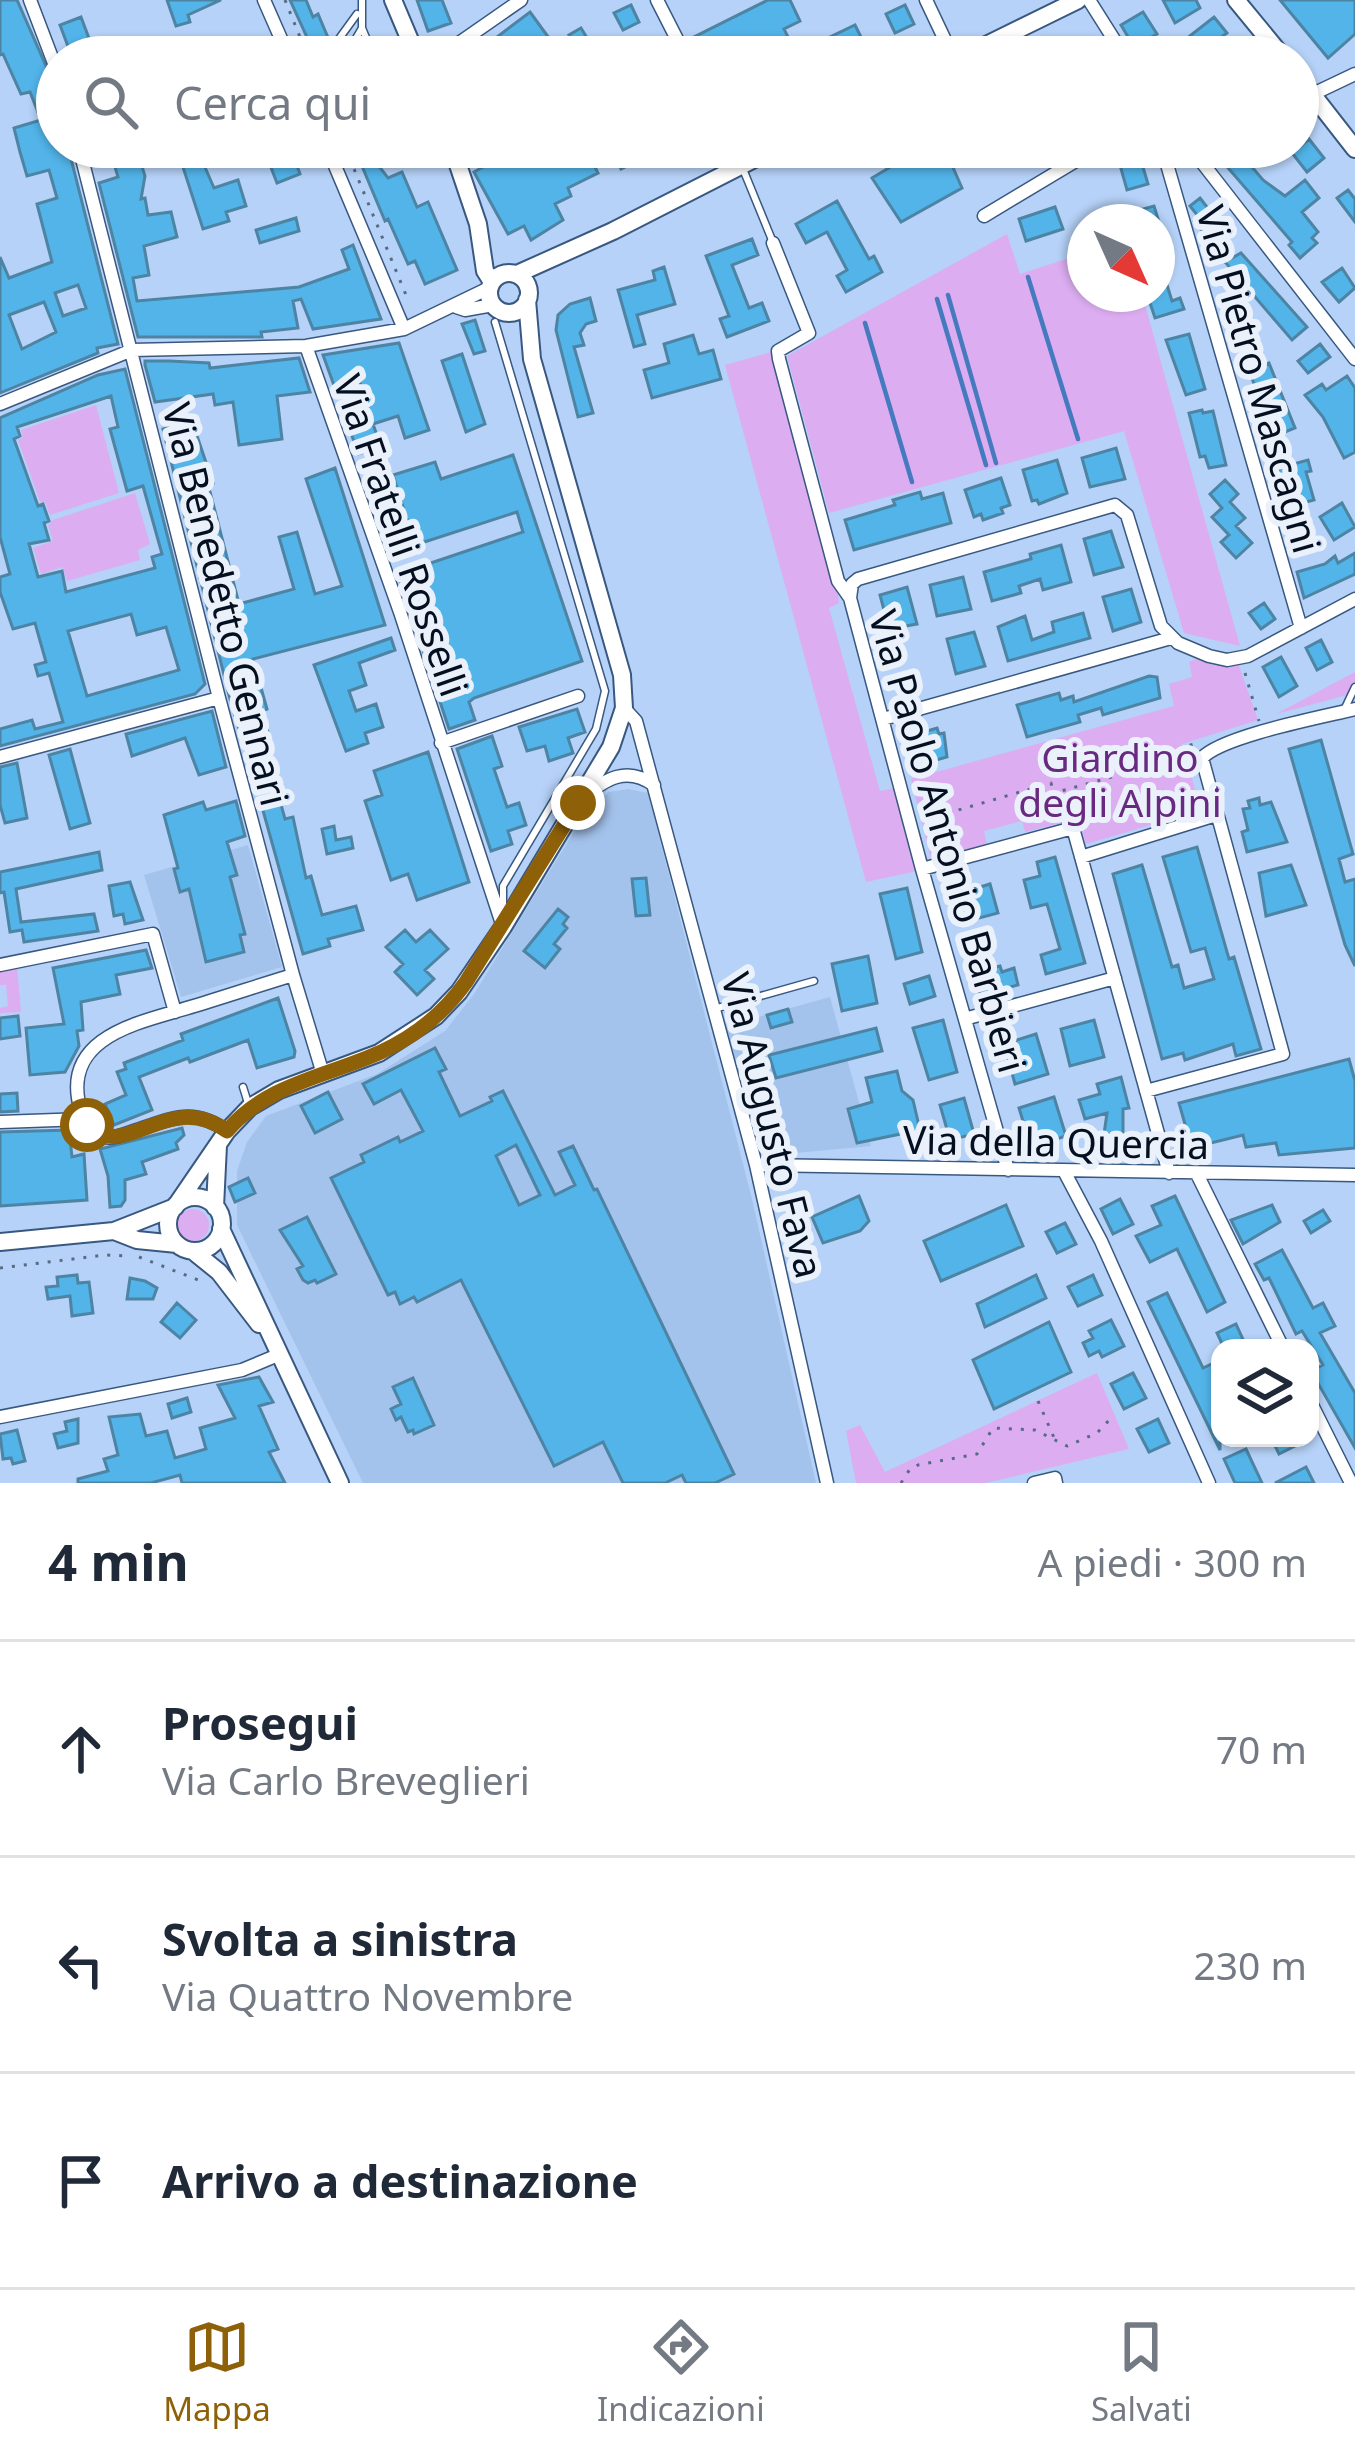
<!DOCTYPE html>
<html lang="it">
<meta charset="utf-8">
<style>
:root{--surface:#fff;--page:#f2f2f3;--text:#1f2937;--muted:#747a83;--line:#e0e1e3;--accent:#8e6008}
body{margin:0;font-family:"Noto Sans",sans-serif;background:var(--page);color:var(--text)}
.controls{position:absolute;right:36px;bottom:36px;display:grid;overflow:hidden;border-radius:24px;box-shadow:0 3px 9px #0004}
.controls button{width:108px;height:108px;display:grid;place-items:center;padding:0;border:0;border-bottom:3px solid var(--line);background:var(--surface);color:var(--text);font:60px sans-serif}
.compass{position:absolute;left:1067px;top:204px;width:108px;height:108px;border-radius:50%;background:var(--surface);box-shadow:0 3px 9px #0004;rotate:135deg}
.stop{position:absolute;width:36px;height:36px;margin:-27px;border:9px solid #8e6008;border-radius:50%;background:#fff}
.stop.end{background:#8e6008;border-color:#fff;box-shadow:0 3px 12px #0008}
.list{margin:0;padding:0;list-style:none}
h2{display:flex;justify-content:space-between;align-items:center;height:156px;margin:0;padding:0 48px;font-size:51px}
h2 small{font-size:39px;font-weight:400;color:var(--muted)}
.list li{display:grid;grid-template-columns:78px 1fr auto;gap:36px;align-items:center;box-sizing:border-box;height:216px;padding:0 48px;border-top:3px solid var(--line)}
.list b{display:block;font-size:45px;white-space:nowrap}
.list p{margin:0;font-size:39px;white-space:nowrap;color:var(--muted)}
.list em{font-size:39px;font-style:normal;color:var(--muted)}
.icon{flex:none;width:66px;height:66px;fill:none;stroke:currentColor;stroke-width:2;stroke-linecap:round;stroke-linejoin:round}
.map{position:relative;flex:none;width:1355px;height:1483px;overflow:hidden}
.search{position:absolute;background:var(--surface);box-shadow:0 3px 9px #0004;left:36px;right:36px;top:36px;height:132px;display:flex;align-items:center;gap:30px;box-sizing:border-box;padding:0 42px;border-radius:66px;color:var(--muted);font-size:45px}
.sheet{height:804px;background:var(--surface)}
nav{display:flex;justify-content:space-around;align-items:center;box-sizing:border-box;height:168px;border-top:3px solid var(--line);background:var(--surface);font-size:33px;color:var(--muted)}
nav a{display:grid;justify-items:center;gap:6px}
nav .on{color:var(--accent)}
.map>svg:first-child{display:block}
.built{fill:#a4c3ec}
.green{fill:#dcadf1}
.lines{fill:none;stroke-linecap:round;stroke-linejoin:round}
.stream{stroke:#457abe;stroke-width:4.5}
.building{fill:#52b4e9;stroke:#4d84a4;stroke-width:3;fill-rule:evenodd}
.lane-casing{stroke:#395880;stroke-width:9}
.street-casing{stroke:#395880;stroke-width:15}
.secondary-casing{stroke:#395880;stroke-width:20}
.path{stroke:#586b85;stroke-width:3;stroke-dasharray:3 9;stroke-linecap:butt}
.lane{stroke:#fff;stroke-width:6}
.street{stroke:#fff;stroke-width:12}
.secondary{stroke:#fff;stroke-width:16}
.route{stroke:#8e6008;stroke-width:15}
.labels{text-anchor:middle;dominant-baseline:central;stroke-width:12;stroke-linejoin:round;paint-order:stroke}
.street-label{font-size:39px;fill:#040f1f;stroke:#eaf1fb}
.park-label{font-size:39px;fill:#692981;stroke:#eaf1fb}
</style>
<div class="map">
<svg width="1355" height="1483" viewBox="0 0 1355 1483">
<rect width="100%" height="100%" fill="#b6d2f8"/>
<path class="built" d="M628,789L648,793L752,1199L816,1483H363L237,1225V1171L247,1142L266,1116L377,1074L445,1031L474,994L585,814L609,792Z
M248,845L282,967L181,997L144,875Z
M830,997L871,1146L763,1156L726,1026Z"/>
<path class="green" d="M1007,234L1020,274L1085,253V294H1142L1240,646L1184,633L1124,431L829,513L787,356Z
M771,352L837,589L839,603L829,608L880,791L895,788L917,871L866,882L725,365Z
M96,405L119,493L50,515L45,502H40L18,440L23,437L21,430Z
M135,493L150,544L138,550L140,560L67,581L62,567L41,574L33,548L53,541L48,525L53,520Z
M1197,659L1213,665L1239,666L1258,720L1182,744L1201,810L1086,844L1078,819L1025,832L1022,821L984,831L987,844L931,859L911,779L1174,706L1169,684L1192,677L1189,662Z
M1355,672V693L1276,714Z
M17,966L21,1012L0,1013V1008L8,1006L6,985H0V969Z
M177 1225a16 16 0 1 1 32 0a16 16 0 1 1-32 0Z
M1097,1373L1129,1449L986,1483H856L846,1431L860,1425L885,1472Z"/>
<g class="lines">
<path class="stream" d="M1028,277L1078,439
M948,295L996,463
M937,299L986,465
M865,323L912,482"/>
</g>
<path class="building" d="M0,0H17L57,91L54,100L57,147H68L118,344L97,348L98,353L0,393V257L9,278L52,262L37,204L57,198L49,170L27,176L20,152L14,128L41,120L30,92L21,94L3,54L0,55ZM78,285L86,308L63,316L55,293ZM44,302L56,332L22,349L9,315Z
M167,0H221L188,15L190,22L176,26Z
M290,0H306L313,17L318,14L329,40L326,49L337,57H316Z
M417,0H442L451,23L428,31Z
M768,0H790L800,21L784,29L788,37L763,50L759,42L728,57H720L709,47L699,52L692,38Z
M1163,0H1196L1200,8L1175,23Z
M1280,0H1355V34L1328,58Z
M631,5L639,22L623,30L614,13Z
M905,5L914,24L895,33L886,14Z
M530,12L554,45L537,57L525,39L501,57H485L480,50Z
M1143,12L1157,34L1134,47L1121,25Z
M81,17L96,57H72L60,25Z
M1214,17L1227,33L1194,57L1186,39Z
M855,25L867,49L850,57H838L828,38Z
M581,28L595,51L586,57L569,35Z
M207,42L213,57H172V56Z
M1309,139L1324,158L1307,172L1292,153Z
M121,147L173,148L140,160L145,176L141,199L145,198L148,215L171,212L177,237L144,246L149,275L133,278L137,301L299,287L349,269L342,250L353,245L381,319L313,329L301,299L293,301L298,328L261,332L262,337H138L99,183L118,177L110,150Z
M279,147L281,152L291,149L300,174L277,183L265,152Z
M354,147H375L378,165L388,178L402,172L417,207L428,202L457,270L425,284L415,261L408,264L388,219L385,221Z
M508,147H534L538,155L555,147H585L598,173L568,188L571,196L555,204L563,220L531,240L524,226L508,234L474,172L510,152Z
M620,147H638L643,158L621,169L612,151Z
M924,147H944L962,188L901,222L872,178Z
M1137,147L1148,184L1127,190L1116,151Z
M1210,147H1235L1263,180L1285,196L1305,180L1319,198L1302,212L1318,232L1312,238L1317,243L1300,258L1289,245L1292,242Z
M198,151L214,188L238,180L246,206L226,212L229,221L203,229L180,158Z
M1348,190L1355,199V222L1337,198Z
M1200,198L1224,229L1210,240L1194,221L1198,216L1190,206Z
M837,201L869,259L874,256L882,272L846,292L837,276L847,270L827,232L806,243L796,224Z
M1154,206L1159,222H1135L1132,212Z
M1055,207L1063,229L1026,241L1019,219Z
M296,218L299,231L260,243L256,230Z
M1160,229L1172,269L1163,272L1172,301L1180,298L1184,309L1155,318L1147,294H1157V230Z
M752,239L758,255L732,265L749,308L762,303L769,321L727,337L720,319L729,316L706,256Z
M1241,253L1307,327L1292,340L1225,262Z
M664,267L675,304L637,315L645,344L634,347L618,290L655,280L653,271Z
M1342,268L1355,288L1339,302L1322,282Z
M590,298L596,321L586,324L580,333L584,345L574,347L593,413L578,417L556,330L558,315L570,304Z
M1241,316L1246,339L1231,342L1225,320Z
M475,320L485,351L474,354L462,324Z
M1189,334L1205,389L1186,395L1166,340Z
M693,335L699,354L713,350L721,379L652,398L644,370L669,363L664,344Z
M399,343L429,430L405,438L398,416L373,424L381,447L358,454L343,409L366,401L359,380L335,388L323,355Z
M1320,344L1330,357L1308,373L1298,361Z
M462,354L485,424L466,432L442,361Z
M299,358L310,392L277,396L282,439L239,445L233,402L215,405L213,394L155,402L145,365V361H169L209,363L210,368Z
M1269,363L1295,428L1275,436L1249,371Z
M125,369L205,684L195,694L0,746V729L32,720L35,729L63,722L49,673L38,676L35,665L46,662L35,623L13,629L0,592V577L10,574L0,537V418L98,375ZM111,396L118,427L110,429L127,491L143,486L162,554L152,557L155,568L66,592L62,571L38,577L29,544L49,540L44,523L49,521L43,504L38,506L14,439L20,436L17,427ZM131,614L137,635L166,627L179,670L87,696L68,631Z
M1347,376L1355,388V452L1344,458L1323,417L1305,395L1322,384L1326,390Z
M1202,410L1203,413L1213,411L1226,465L1209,468L1205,456L1200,457L1189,413Z
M192,421L213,483L208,484L239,604L294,589L279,537L297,532L315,594L342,586L306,479L335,468L385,625L253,659L267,709L262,711L269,736L265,737L275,774L255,780L231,703L163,429Z
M1116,448L1125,479L1090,487L1082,458Z
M513,455L582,661L474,698L469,702L475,720L449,729L398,574L523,532L517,512L415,545L393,475L435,462L441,479Z
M1057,460L1067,493L1039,504L1037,500L1032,501L1023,470Z
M1308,460L1311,471L1306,472L1314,500L1288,507L1278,468Z
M1001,478L1010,505L1001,508L1003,513L983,520L981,514L974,517L965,490Z
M1225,480L1238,494L1230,502L1245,518L1236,526L1252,543L1236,558L1221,542L1229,535L1212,517L1222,508L1210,494Z
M920,492L922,499L943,493L951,523L854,550L845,520L895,505L893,500Z
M1342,503L1355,527L1334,540L1320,517Z
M1111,531L1123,567L1094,575L1084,539Z
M1061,545L1071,582L1043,590L1040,579L1019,586L1021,593L992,601L984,572L1031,559L1030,554Z
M1355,553V574L1304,598L1297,572L1325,564L1335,556L1338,563Z
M963,577L971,609L937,616L930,585Z
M907,587L917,624L889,629L880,595Z
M1131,589L1141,622L1113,631L1103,597Z
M1264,603L1275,619L1261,629L1249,613Z
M1083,613L1090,638L1008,661L998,627L1025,616L1032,640L1054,632L1052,622Z
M974,632L985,666L956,674L947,639Z
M391,638L395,650L359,663L366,685L349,691L356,711L376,704L383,727L365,733L368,743L346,751L314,665Z
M1321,640L1332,662L1317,670L1306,648Z
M1281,657L1297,686L1279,697L1263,667Z
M1149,676L1157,677L1160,698L1103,715L1101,708L1078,715L1080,722L1027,737L1017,705L1059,693L1061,700L1073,696L1074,702Z
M577,709L585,732L568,738L573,753L549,761L545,746L527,751L519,727Z
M212,711L226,767L199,775L185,738L132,756L126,734Z
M937,728L939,734L944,733L947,757L915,766L906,737Z
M492,736L502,766L494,769L507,807L519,803L526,825L508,831L512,844L491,851L457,749Z
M1321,740L1353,854L1339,859L1345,882L1355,879V966L1345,945L1289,749Z
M70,749L90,823L70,829L49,755Z
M428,752L469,882L417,900L408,874L391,880L365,801L382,795L374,771Z
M17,763L27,818L5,823L0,805V767Z
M1259,798L1260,805L1271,802L1287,842L1247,852L1242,832L1248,830L1243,809L1250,808L1248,801Z
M236,801L245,836L227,842L237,875L230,877L245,934L240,935L244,952L206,962L189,889L180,892L174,869L178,868L164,815L203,802L206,810Z
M280,801L285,819L293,817L306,878L311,876L322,915L356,906L363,930L328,939L330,946L303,954L262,807Z
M334,826L336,840L351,837L353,848L327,854L322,829Z
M1197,847L1229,959L1234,957L1261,1049L1236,1056L1233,1044L1185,1060L1183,1053L1162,1059L1113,874L1142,865L1172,967L1178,965L1184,988L1214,979L1205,948L1191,952L1163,857Z
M99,852L102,870L16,889L21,922L94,914L98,931L24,942L22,930L10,932L4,892L0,893V872Z
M1055,857L1085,963L1046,974L1041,955L1060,949L1047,904L1031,908L1024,880L1040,876L1037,862Z
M1291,865L1306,905L1266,916L1259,873Z
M646,878L650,915L636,916L632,879Z
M130,882L143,920L125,924L123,914L114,916L109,886Z
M990,884L998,913L968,921L965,910L959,912L954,895Z
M907,888L922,952L896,959L880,894Z
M558,909L568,917L563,924L567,928L554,944L560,949L545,968L524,951Z
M405,930L416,942L430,930L448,949L425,970L434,979L417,995L395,972L403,964L386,947Z
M987,948L992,968L1000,966L1002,972L1014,968L1018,985L980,995L969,953Z
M146,950L152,968L116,975L120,994L81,1002L83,1030L77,1031L79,1046L65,1072L30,1075L26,1028L64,1024L53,968Z
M868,956L877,1003L842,1011L832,964Z
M929,976L935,996L910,1004L904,984Z
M278,998L295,1051L294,1057L257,1068L248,1040L190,1062L188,1058L139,1077L152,1110L114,1125L105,1104L126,1095L117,1072L126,1069L124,1063L183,1040L181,1034Z
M788,1009L792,1022L771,1028L767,1015Z
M18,1016L20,1036L0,1039V1018Z
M943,1020L957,1072L929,1080L913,1028Z
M1094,1020L1104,1057L1070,1066L1061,1029Z
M876,1028L882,1051L776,1078L769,1055Z
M1036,1034L1048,1074L1015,1084L1004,1044Z
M435,1048L446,1069L439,1072L460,1116L492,1101L490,1097L503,1091L555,1195L575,1185L559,1152L573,1146L594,1190L597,1189L734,1474L715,1483H686L682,1475L665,1483H623L603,1442L554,1466L461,1280L417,1302L414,1297L400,1304L395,1292L388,1295L331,1178L364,1162L361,1155L398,1137L400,1142L423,1131L401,1090L374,1104L363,1084ZM516,1145L540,1195L519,1205L496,1156Z
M1349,1059L1355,1081V1148L1279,1155L1276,1143L1246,1147L1243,1135L1203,1145L1202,1140L1190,1142L1179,1103Z
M897,1071L902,1091L913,1100L920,1130L857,1143L848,1109L872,1102L866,1078Z
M1121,1077L1129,1108L1123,1109V1135L1104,1134L1107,1113L1085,1119L1079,1100L1100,1094L1097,1084Z
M328,1092L342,1119L315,1133L301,1106Z
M17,1093L18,1111L0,1112V1094Z
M1054,1097L1066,1136L1031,1147L1019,1108Z
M964,1098L974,1134L950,1140L940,1105Z
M182,1128L184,1135L176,1143L178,1149L142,1162L146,1174L125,1180V1200L121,1206L110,1207L108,1176L100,1149Z
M69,1130L72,1157L84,1154L87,1200L0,1206V1132Z
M248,1178L255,1193L235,1202L229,1187Z
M859,1196L869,1221L860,1231L823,1243L812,1217Z
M1175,1196L1225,1302L1207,1312L1177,1249L1150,1262L1136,1236L1161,1225L1152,1206Z
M1120,1199L1133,1224L1113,1234L1101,1209Z
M1006,1205L1023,1246L941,1281L924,1241Z
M1272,1205L1280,1222L1243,1244L1231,1220Z
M1323,1210L1330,1221L1311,1233L1304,1221Z
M307,1217L336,1274L317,1283L315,1280L308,1283L303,1280L297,1269L303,1266L280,1230Z
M1065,1223L1076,1244L1057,1253L1046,1232Z
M1282,1250L1313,1308L1323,1303L1335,1326L1320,1333L1355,1393V1448L1311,1371L1323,1365L1302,1331L1296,1334L1269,1278L1264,1280L1255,1264Z
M77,1275L78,1283L89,1282L93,1313L72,1316L70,1296L48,1299L46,1287L58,1286L57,1277Z
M1036,1275L1046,1298L985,1327L977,1304Z
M1093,1275L1102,1295L1078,1306L1068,1287Z
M130,1278L145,1281L157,1288L153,1299H127Z
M1167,1293L1203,1368L1220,1360V1450L1148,1302Z
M177,1303L196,1320L180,1338L161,1322Z
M1111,1320L1124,1346L1102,1357L1099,1351L1089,1356L1083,1343L1093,1338L1089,1331Z
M1049,1322L1071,1372L994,1409L973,1360Z
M1236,1324L1247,1348H1224L1217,1333Z
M1133,1373L1146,1398L1124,1409L1111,1384Z
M259,1377L273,1402L259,1406L278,1449L269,1452L285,1483H182L180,1475L151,1483H78V1479L108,1471L104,1459L118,1455L109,1417L140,1414L146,1436L167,1431L175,1458L206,1449L200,1428L235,1418L218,1385Z
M413,1378L434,1425L414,1434L413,1430L408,1432L401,1417L396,1420L391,1409L401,1404L393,1387Z
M187,1398L191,1412L172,1418L168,1404Z
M78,1419V1443L58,1448L54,1434L67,1431L65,1422Z
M1158,1419L1169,1443L1149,1452L1137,1429Z
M17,1430L25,1461L13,1464L11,1458L3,1459L0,1434Z
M1271,1438H1311L1279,1454Z
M1246,1449L1262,1483H1235L1224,1459Z
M1306,1467L1314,1483H1275Z"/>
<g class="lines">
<defs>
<path id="lane" d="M362,0V28L374,57
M333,47L357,14
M345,57L362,28
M362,57L369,46
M414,147L440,159L449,156
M385,163L395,147
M743,169L772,240
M495,322L605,691L596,729L503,886V911
M1345,708L1355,687
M714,1009L814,981
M243,1087L248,1103"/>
<path id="street" d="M30,0L57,71
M264,0L289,57
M657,0L686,57
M926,0L953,57
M1089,0L1125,57
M439,57L521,0
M1313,94L1355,74
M79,147L219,698L293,975L323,1074
M327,147L404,329
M733,147L741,165
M1162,147L1301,628
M1190,147L1355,359
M984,216L1099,147
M773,243L809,333L778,351L779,359L838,581L850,598L922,869L1008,1170
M456,307L465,310L493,305
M306,346L400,612L503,927
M0,404L132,350L306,346L404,329L489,288
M850,598L852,584L858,579L1115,505L1127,515L1161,626L1178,643L1209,656L1227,660L1248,656L1355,599
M624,708L636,721L756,1165L827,1483
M883,719L1171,638
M441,743L578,696
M0,757L219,698
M583,798C606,778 627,766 654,785
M1081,857L1216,815
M922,869L1073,828L1169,1173
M0,965L153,934L175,1012
M968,1018L1115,978
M1146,1091L1283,1054L1202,758C1222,736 1322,717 1355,709
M0,1122L84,1119
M227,1131C191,1105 170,1120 131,1132C123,1135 113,1139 104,1137C91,1135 84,1123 81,1111C58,1035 143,1022 194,1006C227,996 260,985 293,975
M756,1165L1355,1175
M1064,1171L1101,1241L1209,1483
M1197,1174L1283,1348
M1310,1401L1351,1483
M0,1417L242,1370L278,1355
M1034,1483L1055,1478L1056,1483"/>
<path id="secondary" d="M393,0L417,57
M1236,0L1283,57
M962,57L1078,0
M1298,76L1355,149
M452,147L478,224L485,271L492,282
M489 293a20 20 0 1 1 40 0a20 20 0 1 1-40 0Z
M517,274L613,231L778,147
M168 1224a27 27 0 1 1 54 0a27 27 0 1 1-54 0Z
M215,1207L218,1145
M221,1229L340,1483
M114,1231L137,1240L177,1244
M0,1242L114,1231L175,1207L227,1131L250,1107L279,1090L379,1053L436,1016L459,992L503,927L611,747L624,708L622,675L532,359L527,300
M193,1251L219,1272L259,1324"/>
</defs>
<use href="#lane" class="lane-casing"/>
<use href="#street" class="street-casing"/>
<use href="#secondary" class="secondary-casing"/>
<path class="path" d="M285,0L308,57
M345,147L406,295
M1245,673L1259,721
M1188,754L1186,746L1198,743
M1061,819L1054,793L1187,756
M924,820L1051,783L1053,791
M139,1257L206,1283
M0,1268L105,1255L129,1256
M1038,1401L1055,1440
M901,1483L910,1469L918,1465L977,1454L993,1428L1035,1430L1067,1446L1097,1433L1114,1415"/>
<use href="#lane" class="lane"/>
<use href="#street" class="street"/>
<use href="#secondary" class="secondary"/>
</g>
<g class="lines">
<path class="route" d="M87,1125C126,1164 167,1088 227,1131C268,1083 326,1077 381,1052C416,1036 444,1013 466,982L578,803"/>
</g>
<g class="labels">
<g class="street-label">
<text transform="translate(1260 379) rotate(74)">Via Pietro Mascagni</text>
<text transform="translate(402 535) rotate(71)">Via Fratelli Rosselli</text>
<text transform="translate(227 604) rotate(76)">Via Benedetto Gennari</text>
<text transform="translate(949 841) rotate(74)">Via Paolo Antonio Barbieri</text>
<text transform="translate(774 1125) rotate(76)">Via Augusto Fava</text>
<text transform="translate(1056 1141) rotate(1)">Via della Quercia</text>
</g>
<g class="park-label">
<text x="1120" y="756">Giardino<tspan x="1120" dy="45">degli Alpini</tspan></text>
</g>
</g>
</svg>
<div class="controls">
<button><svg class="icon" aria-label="layers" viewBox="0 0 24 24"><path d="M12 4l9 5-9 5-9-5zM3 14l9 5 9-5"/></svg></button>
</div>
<svg class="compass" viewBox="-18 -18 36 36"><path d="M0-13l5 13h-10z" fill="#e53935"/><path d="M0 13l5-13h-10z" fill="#747a83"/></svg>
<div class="stop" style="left:87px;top:1125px"></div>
<div class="stop end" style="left:578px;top:803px"></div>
<div class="search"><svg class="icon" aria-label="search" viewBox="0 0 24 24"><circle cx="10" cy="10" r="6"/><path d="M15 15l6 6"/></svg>Cerca qui</div>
</div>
<section class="sheet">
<h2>4 min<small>A piedi · 300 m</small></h2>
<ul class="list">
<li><svg class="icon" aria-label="ahead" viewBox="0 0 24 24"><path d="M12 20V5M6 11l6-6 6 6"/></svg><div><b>Prosegui</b><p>Via Carlo Breveglieri</p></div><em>70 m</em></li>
<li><svg class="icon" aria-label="left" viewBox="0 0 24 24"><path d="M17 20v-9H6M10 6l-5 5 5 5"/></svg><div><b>Svolta a sinistra</b><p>Via Quattro Novembre</p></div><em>230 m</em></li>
<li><svg class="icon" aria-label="arrive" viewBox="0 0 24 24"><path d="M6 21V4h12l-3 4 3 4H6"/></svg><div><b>Arrivo a destinazione</b></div></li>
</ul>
</section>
<nav>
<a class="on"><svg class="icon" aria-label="map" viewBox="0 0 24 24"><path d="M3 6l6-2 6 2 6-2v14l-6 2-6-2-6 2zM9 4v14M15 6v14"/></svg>Mappa</a>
<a><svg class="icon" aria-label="directions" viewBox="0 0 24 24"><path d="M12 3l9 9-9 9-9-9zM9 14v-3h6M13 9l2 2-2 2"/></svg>Indicazioni</a>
<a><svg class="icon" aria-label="saved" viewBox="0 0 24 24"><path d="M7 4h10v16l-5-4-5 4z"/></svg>Salvati</a>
</nav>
